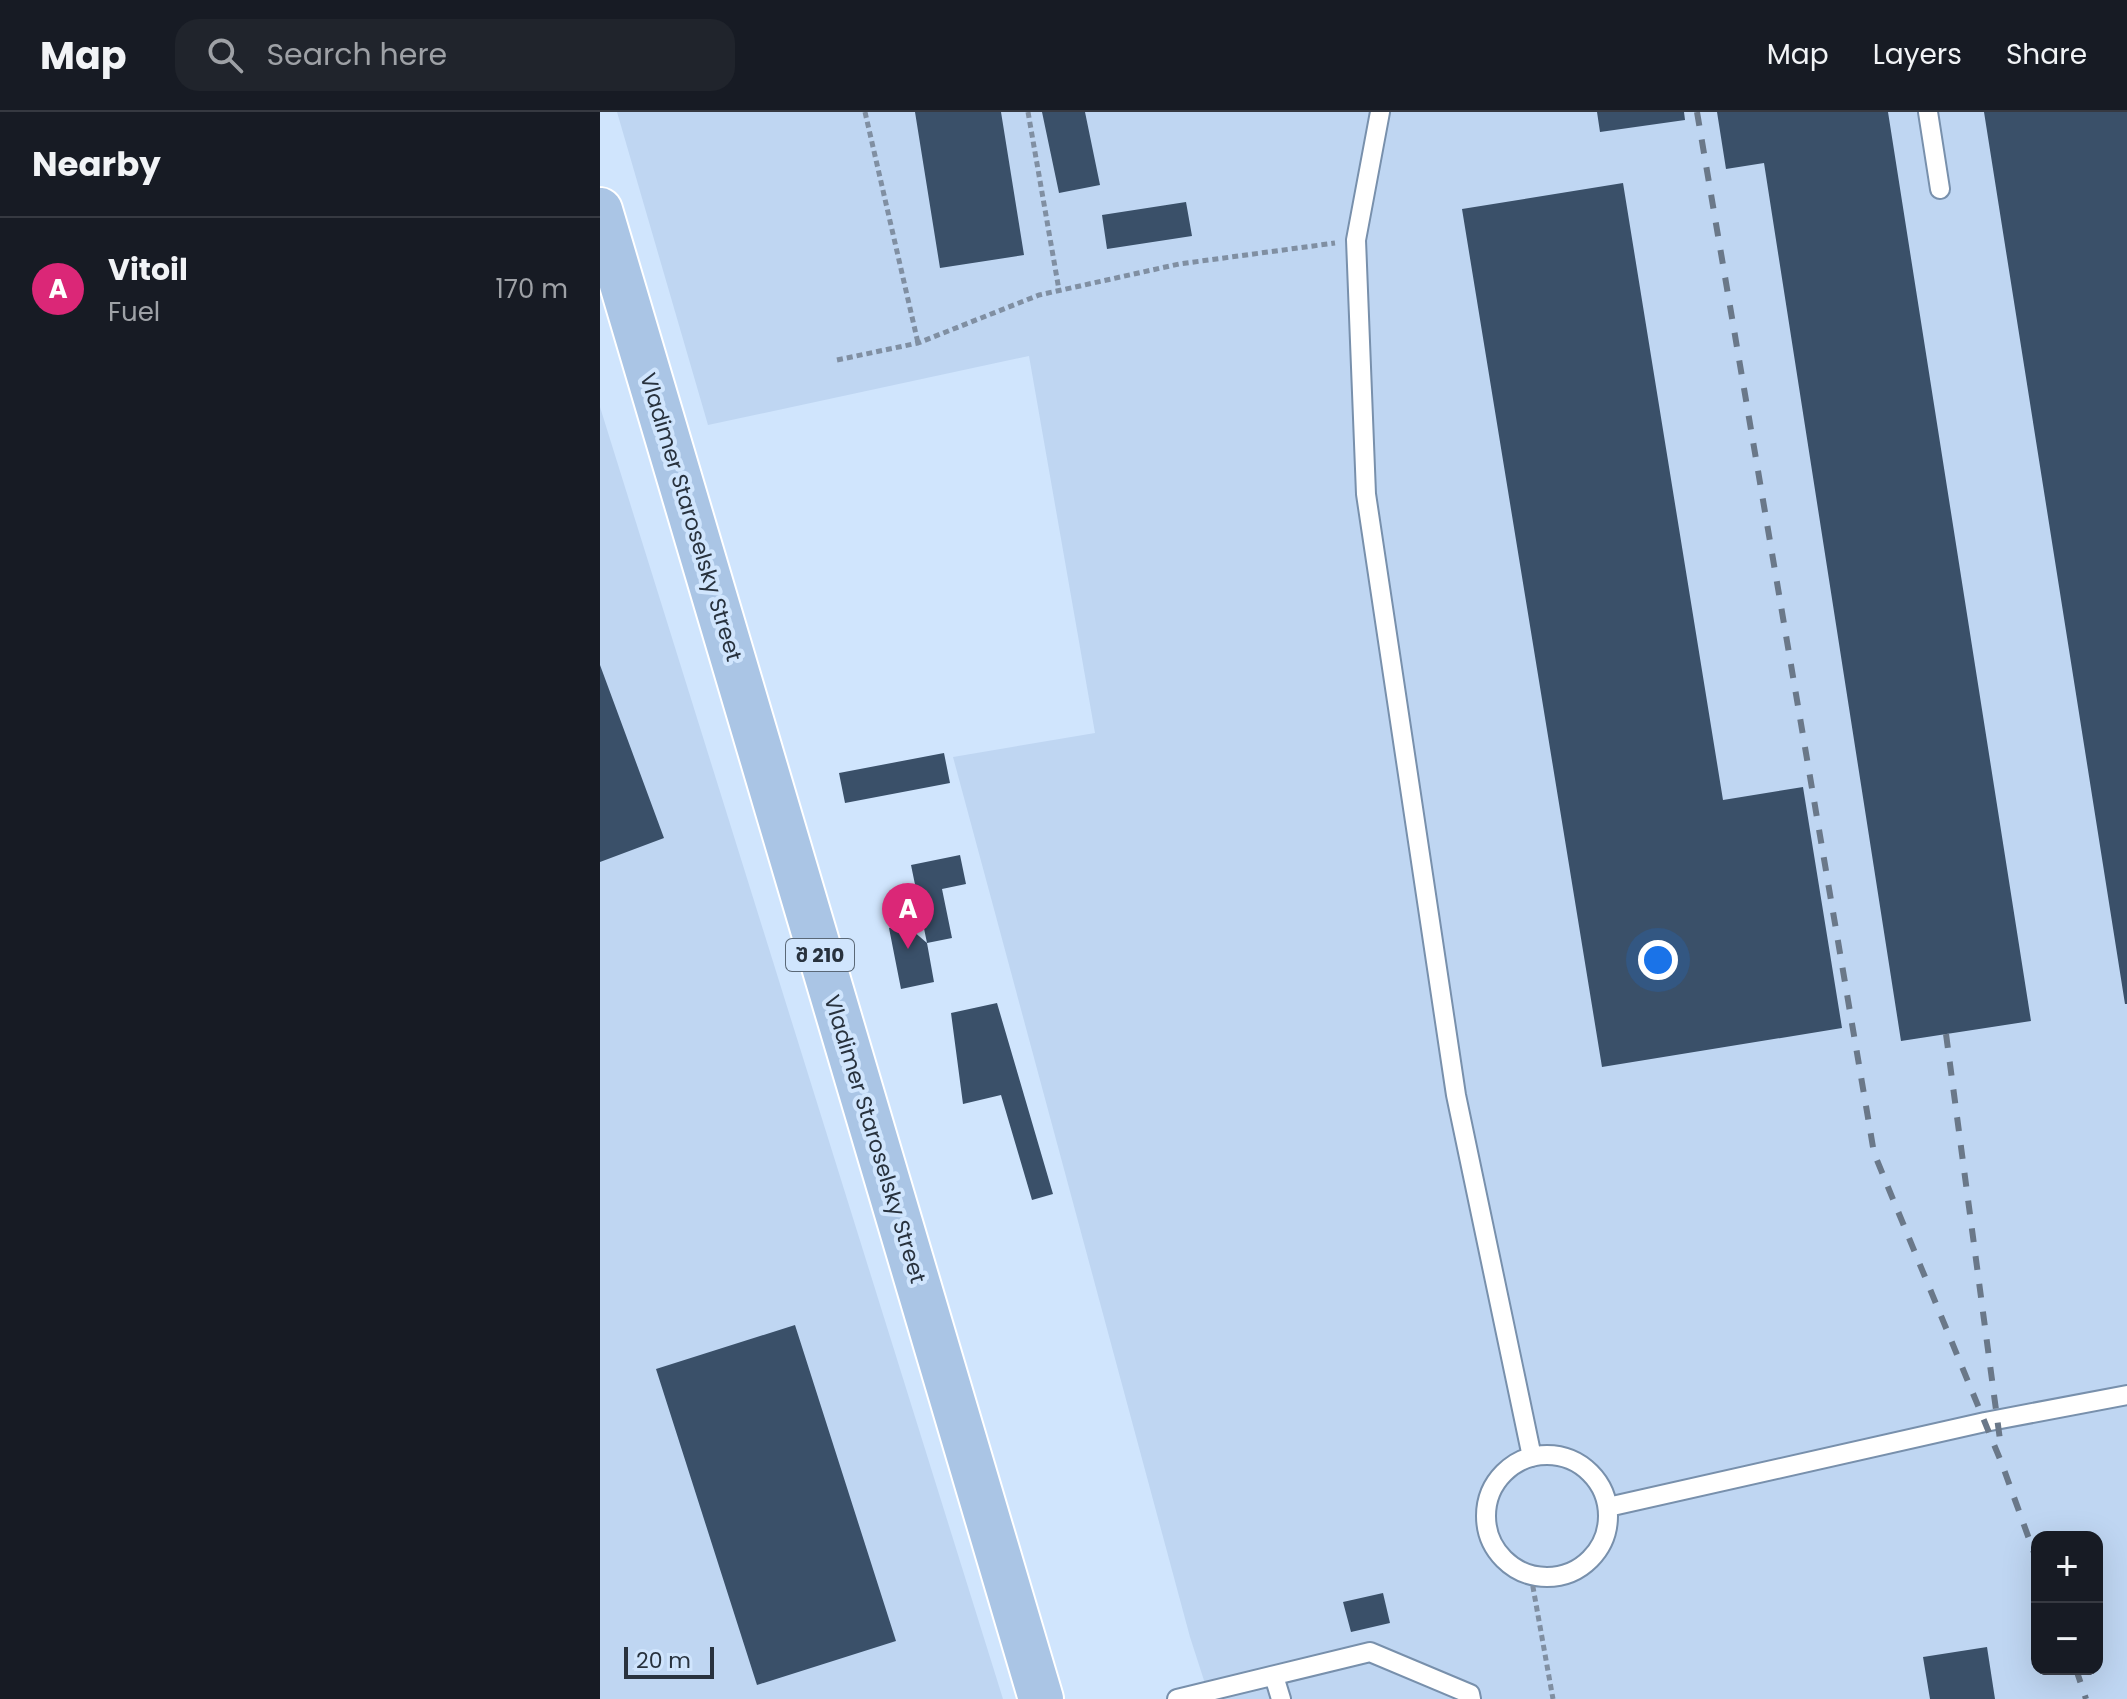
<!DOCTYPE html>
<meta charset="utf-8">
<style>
:root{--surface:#171b24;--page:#20242c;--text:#f1f3f6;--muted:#9ea1a6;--line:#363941;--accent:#db2777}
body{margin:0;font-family:Poppins,"Noto Sans Georgian",sans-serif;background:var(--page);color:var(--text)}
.controls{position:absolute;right:24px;bottom:24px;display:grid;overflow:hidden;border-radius:16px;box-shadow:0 8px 32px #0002}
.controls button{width:72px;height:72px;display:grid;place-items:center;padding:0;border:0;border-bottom:2px solid var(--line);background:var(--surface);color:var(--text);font:40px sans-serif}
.scale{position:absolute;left:24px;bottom:20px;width:90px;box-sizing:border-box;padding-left:8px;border:4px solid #28323e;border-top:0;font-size:22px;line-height:28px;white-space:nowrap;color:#28323e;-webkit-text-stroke:6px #d0e5fd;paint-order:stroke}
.you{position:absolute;left:1058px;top:848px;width:28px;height:28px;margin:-20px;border:6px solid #fff;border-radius:50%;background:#1a73e8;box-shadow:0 0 0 12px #1a73e833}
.badge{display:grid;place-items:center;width:52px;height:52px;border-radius:50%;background:var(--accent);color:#fff;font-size:26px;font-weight:700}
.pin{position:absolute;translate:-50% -66px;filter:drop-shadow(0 2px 4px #0008)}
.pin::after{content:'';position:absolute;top:42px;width:28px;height:24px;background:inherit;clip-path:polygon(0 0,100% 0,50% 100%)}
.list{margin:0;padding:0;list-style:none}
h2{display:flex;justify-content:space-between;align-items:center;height:104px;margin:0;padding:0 32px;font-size:34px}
h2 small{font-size:26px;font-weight:400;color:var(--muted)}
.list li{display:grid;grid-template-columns:52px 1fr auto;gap:24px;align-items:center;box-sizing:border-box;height:144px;padding:0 32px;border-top:2px solid var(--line)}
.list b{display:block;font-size:30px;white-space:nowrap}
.list p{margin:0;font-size:26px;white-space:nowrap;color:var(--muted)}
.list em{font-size:26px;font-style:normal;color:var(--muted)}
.icon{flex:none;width:44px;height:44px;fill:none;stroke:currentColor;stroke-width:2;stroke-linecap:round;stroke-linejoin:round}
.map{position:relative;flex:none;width:1527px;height:1587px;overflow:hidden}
header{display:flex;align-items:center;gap:48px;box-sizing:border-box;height:112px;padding:0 40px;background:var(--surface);border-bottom:2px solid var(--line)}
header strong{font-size:38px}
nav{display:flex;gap:44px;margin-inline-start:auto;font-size:28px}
.search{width:560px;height:72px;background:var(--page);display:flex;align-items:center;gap:20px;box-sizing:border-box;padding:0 28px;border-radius:24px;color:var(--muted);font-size:30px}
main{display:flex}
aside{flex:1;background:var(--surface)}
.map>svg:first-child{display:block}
.built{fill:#bfd6f2;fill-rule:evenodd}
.building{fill:#3a5069}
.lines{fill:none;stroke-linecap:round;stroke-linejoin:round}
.lane-casing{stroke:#7890ac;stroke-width:22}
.primary-casing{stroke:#fff;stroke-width:48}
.path{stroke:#808fa2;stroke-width:5;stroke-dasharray:6 4;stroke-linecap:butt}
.lane{stroke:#fff;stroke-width:18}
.primary{stroke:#aac5e5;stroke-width:44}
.rail{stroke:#6a7889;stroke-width:6;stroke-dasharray:14 14;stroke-linecap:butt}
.labels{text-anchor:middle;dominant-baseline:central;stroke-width:8;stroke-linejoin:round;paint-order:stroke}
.shield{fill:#d0e5fd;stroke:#5a6877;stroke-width:2}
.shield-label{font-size:20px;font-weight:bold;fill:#28323e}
.street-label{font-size:22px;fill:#28323e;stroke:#d0e5fd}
</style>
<header>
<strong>Map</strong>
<div class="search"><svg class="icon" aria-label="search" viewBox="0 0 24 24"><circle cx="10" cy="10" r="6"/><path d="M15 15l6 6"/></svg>Search here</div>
<nav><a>Map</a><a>Layers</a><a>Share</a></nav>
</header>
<main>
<aside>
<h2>Nearby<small></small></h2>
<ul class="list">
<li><span class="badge">A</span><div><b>Vitoil</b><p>Fuel</p></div><em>170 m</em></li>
</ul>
</aside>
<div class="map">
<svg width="1527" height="1587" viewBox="0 0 1527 1587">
<rect width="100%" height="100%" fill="#d0e5fd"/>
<path class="built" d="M17,0H1527V1587H610L590,1525L353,645L495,621L429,244L108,313ZM1437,1425H1497V1557H1437Z
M0,295L403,1587H0Z"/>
<path class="building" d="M315,0H401L424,143L340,156Z
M442,0H485L500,73L459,81Z
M997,0H1084L1085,8L1000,20Z
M1117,0H1288L1431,909L1301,929L1164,51L1126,57Z
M1384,0H1527V892H1525Z
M1023,71L1123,688L1203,675L1242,916L1002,955L862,97Z
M586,90L592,124L507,137L502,103Z
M0,553L64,726L0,750Z
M344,641L350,671L245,691L239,661Z
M360,743L366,772L342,777L352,826L327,831L334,870L301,877L289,816L305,812L327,831L311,753Z
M397,891L453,1082L432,1088L401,983L363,992L351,901Z
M195,1213L296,1529L157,1573L56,1257Z
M783,1481L790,1511L751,1520L743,1490Z
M1387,1535L1395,1587H1330L1323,1545Z"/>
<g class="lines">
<defs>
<path id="lane" d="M780,0L756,128L766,382L856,983L932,1345
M1328,0L1340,77
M886 1404a61 61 0 1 1 122 0a61 61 0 1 1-122 0Z
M1008,1395L1385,1310L1527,1283
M674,1564L681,1587
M577,1587L770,1540L870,1582L871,1587"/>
<path id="primary" d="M0,98L441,1587"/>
</defs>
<use href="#lane" class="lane-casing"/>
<use href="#primary" class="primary-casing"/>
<path class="path" d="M265,0L318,231
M428,0L459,178
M237,248L318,231L439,183L579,152L735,131
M931,1464L953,1587"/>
<use href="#lane" class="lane"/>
<use href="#primary" class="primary"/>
<path class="rail" d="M1097,0L1274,1041L1402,1352L1437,1449
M1346,922L1400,1328
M1476,1557L1486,1587"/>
</g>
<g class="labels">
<rect class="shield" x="186" y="827" width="68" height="32" rx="6"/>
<g class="shield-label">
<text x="220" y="843">შ 210</text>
</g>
<g class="street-label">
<text transform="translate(91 405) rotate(73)">Vladimer Staroselsky Street</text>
<text transform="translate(275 1027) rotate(73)">Vladimer Staroselsky Street</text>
</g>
</g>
</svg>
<div class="controls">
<button>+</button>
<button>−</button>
</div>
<div class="scale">20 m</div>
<div class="you"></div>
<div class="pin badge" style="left:308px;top:837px">A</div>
</div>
</main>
